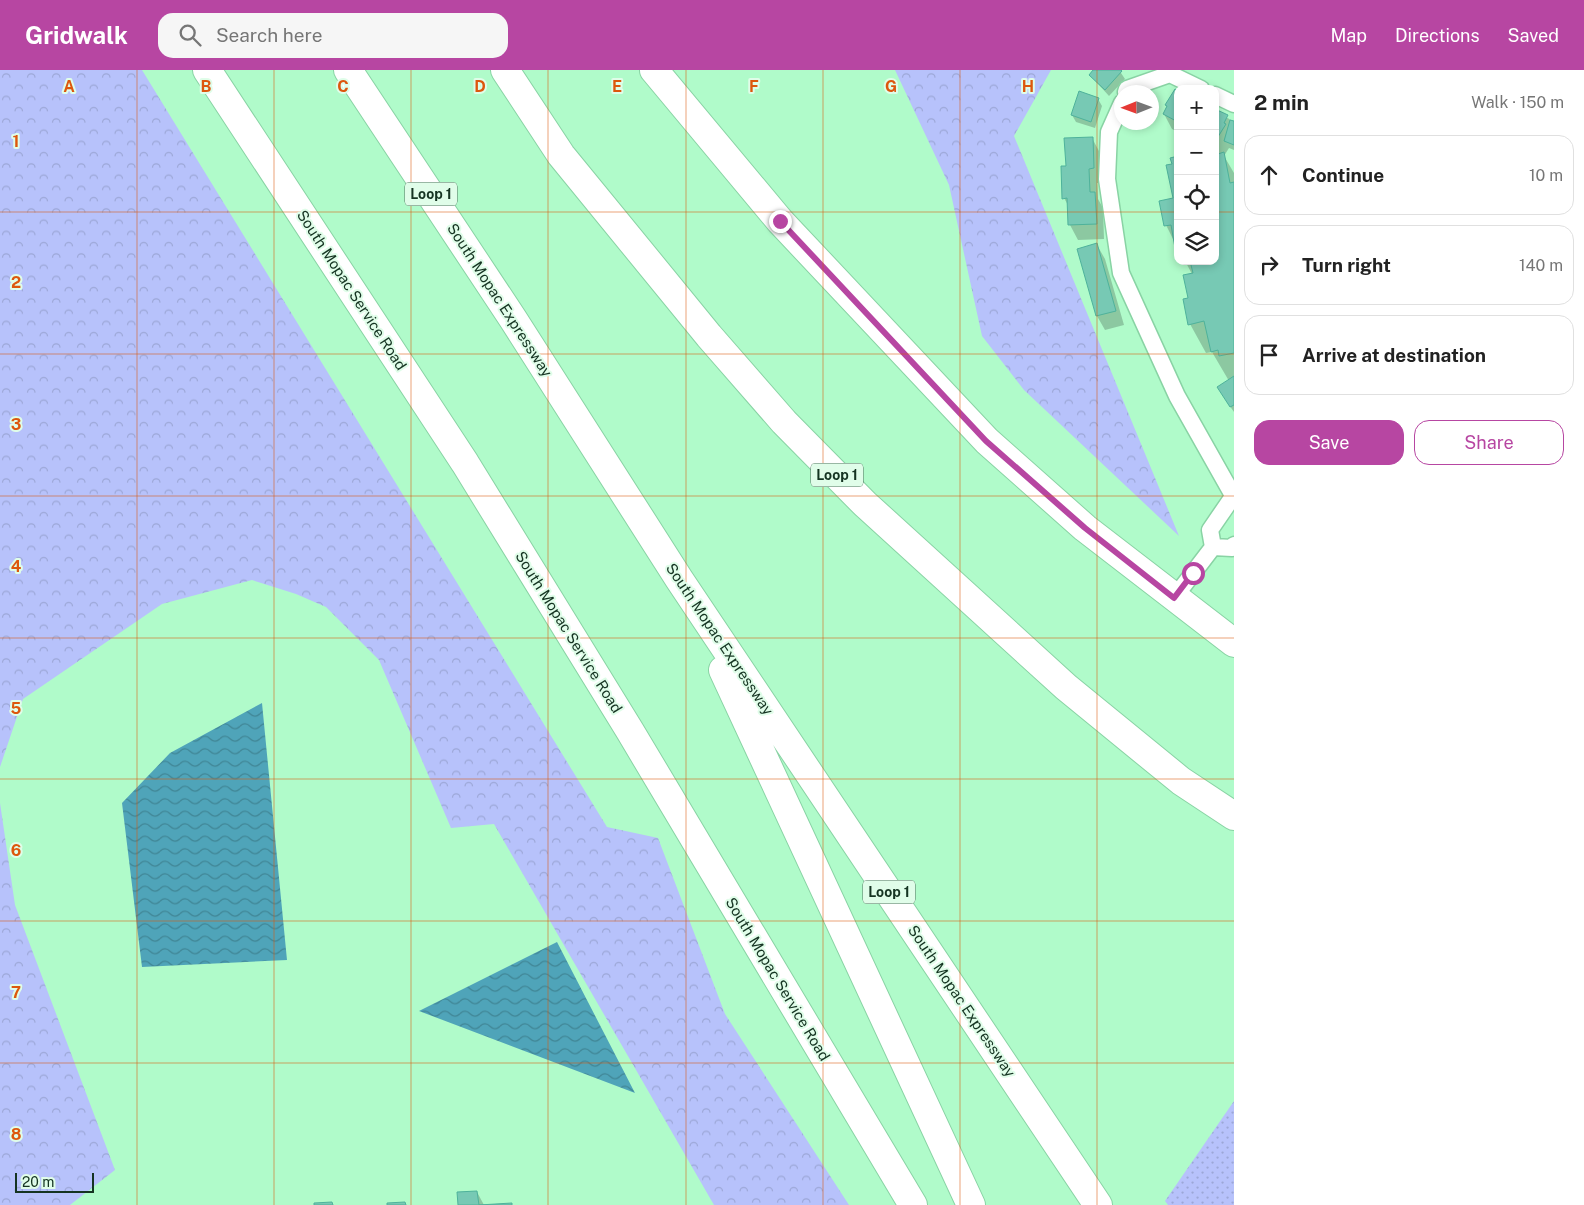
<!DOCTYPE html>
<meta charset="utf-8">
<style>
:root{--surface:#fff;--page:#f6f6f6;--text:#222;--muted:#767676;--line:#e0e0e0;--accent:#b746a2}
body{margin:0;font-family:"Public Sans",sans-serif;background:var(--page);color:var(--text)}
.controls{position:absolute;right:15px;top:15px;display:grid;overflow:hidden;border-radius:10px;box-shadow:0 2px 8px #0003}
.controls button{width:45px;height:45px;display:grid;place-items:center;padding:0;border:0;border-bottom:1px solid var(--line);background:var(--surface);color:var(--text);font:25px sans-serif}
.compass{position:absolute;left:1114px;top:15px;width:45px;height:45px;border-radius:50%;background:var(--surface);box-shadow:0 2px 8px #0003;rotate:269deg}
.scale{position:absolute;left:15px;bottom:12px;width:79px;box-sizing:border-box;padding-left:5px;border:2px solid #153422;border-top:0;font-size:14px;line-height:18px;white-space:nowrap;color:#153422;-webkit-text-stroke:4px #e0fde9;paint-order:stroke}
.stop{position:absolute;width:15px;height:15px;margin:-11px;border:4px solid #b746a2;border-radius:50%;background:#fff}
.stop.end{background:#b746a2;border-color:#fff;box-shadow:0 1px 5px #0008}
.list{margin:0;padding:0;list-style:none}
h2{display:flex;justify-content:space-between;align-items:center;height:65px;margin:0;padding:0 20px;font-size:21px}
h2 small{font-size:16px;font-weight:400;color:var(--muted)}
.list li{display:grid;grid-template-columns:32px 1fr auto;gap:15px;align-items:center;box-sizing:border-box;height:80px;margin:0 10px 10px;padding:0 10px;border:1px solid var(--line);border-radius:15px}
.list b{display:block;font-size:19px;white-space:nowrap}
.list em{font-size:16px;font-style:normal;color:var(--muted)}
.actions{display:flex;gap:10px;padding:15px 20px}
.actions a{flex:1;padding:11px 0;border:1px solid var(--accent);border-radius:15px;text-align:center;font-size:18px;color:var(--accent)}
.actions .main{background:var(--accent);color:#fff}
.icon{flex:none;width:28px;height:28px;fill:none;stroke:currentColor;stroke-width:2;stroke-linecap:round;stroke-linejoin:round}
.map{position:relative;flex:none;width:1234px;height:1135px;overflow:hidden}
header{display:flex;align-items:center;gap:30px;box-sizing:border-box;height:70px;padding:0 25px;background:var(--accent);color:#fff}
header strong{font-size:24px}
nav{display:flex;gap:28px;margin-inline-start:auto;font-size:18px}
.search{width:350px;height:45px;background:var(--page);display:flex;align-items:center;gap:12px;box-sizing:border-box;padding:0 18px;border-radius:15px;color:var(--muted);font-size:19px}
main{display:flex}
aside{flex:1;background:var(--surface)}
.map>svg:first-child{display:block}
.grass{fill:url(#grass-dots)}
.forest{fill:url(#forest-crowns)}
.water{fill:url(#water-waves)}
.shadow{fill:#0003}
.building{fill:#77c9b4;stroke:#4eb29b}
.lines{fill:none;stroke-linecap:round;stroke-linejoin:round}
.service-casing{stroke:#89d3a4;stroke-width:19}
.secondary-casing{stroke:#89d3a4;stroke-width:30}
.motorway-casing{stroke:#89d3a4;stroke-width:30}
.service{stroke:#fff;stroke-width:16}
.secondary{stroke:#fff;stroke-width:28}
.motorway{stroke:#fff;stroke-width:28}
.route{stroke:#b746a2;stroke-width:6}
.grid{fill:none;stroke:#dd570d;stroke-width:1;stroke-opacity:0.55}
.labels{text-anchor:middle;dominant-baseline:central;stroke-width:4;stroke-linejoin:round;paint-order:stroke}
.shield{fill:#e0fde9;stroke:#52705e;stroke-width:1}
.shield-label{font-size:14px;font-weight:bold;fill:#153422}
.street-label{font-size:15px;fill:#153422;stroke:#e0fde9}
.grid-label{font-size:16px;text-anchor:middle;font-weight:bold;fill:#dd570d;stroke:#e0fde9;stroke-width:4;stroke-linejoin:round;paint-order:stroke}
</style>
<header>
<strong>Gridwalk</strong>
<div class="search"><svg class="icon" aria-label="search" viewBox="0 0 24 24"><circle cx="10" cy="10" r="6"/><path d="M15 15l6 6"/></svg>Search here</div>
<nav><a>Map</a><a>Directions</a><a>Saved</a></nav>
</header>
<main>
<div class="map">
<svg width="1234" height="1135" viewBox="0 0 1234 1135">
<defs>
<pattern id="grass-dots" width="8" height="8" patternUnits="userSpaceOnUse" patternTransform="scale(1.25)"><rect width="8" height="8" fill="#b7c2fb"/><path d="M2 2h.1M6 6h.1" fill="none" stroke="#9ca7d7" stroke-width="1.8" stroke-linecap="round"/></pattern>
<pattern id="forest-crowns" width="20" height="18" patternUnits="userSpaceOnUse" patternTransform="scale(1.25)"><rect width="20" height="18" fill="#b7c2fb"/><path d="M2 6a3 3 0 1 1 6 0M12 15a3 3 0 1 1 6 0" fill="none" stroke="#9ca7d7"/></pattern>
<pattern id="water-waves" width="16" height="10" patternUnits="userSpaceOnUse" patternTransform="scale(1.25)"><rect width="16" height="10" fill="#4fa4b9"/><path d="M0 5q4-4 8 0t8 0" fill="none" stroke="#408696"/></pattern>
</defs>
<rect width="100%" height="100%" fill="#b0fbca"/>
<path class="grass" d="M1234,1031V1135H1168L1165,1131Z"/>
<path class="forest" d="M0,0H142L607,757L658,768L725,944L849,1135H714L494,754L451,758L379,590L326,537L296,524L252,510L162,534L23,629L0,697Z
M895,0H1051L1014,66L1179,466L1024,320L982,266L949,115Z
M0,733L15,835L115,1100L70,1135H0Z"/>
<path class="water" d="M262,633L287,890L142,897L122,733L170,683Z
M557,872L635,1023L419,941Z"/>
<path class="shadow" d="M1095,0H1119L1125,9L1109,26L1090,5Z
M1178,21V62L1172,59L1164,44L1170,27L1172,28Z
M1098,29L1102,36L1095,58L1076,52L1072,45Z
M1215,40L1234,52V80L1229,78L1224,86L1234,103V342L1227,332L1229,311L1212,282L1206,283L1190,254L1192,204L1185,191H1215Z
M1092,68L1100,83L1102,113H1097L1098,129L1103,138L1104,169L1078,170L1070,155L1069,137L1064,128L1067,97Z
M1178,88V179L1166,155L1174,129L1173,95Z
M1097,175L1105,189L1124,255L1105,260L1097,246Z
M477,1122L484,1135H460Z"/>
<path class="building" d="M1093,0H1121L1122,1L1105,20L1089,5Z
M1175,19L1178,20V52L1163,44L1167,36L1165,35Z
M1079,21L1099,28L1091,52L1071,45Z
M1215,39L1228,45L1224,53L1226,54L1216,70Z
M1230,50L1234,51V75L1224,71Z
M1093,67L1094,98L1089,99L1090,122H1095L1097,154L1068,155L1067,128L1062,129L1061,96H1066L1064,68Z
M1215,78L1218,84L1224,82L1230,113L1234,112V283L1219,286L1218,280L1211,282L1204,251L1188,255L1183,229L1188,228L1183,205L1193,203L1190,191H1215Z
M1178,86V177L1175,178L1171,155L1164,156L1159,131L1173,128L1166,95L1172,94L1170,88Z
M1097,173L1116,241L1096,246L1077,179Z
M1234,306V335L1230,337L1217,317Z
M477,1121L479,1135L512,1133V1135H458L457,1122Z
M332,1132L333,1135H314V1133Z
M405,1132L406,1135H387V1133Z"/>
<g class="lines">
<defs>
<path id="service" d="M1126,22L1127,19L1170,4L1201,19
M1215,25L1234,34
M1122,33L1109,62L1107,109L1121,203L1177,326L1234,427
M1213,477L1232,478L1234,475
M1174,528L1213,477L1210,460L1234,425"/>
<path id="secondary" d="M207,0L465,393L630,661L913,1135
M654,0L780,151L987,371L1085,458L1234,573"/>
<path id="motorway" d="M348,0L513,249L679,509L1098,1135
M505,0L561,85L709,266L784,352L865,434L1066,617L1181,711L1234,746
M723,600L971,1135"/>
</defs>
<use href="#service" class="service-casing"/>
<use href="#secondary" class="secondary-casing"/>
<use href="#motorway" class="motorway-casing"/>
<use href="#service" class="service"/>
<use href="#secondary" class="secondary"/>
<use href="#motorway" class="motorway"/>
</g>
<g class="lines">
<path class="route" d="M780,151L986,371L1085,458L1174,528L1193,503"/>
</g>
<path class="grid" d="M137,0V1135M274,0V1135M411,0V1135M548,0V1135M686,0V1135M823,0V1135M960,0V1135M1097,0V1135M0,142H1178M1215,142H1234M0,284H1234M0,426H1234M0,568H1234M0,709H1234M0,851H1234M0,993H1234"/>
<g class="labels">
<g class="shield">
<rect x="405" y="112.5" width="52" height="23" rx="4"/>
<rect x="811" y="393.5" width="52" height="23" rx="4"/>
<rect x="863" y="810.5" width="52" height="23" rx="4"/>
</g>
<g class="shield-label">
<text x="431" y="124">Loop 1</text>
<text x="837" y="405">Loop 1</text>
<text x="889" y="822">Loop 1</text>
</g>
<g class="street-label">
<text transform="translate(352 220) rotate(57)">South Mopac Service Road</text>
<text transform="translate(500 230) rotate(57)">South Mopac Expressway</text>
<text transform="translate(569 562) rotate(58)">South Mopac Service Road</text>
<text transform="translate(720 569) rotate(56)">South Mopac Expressway</text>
<text transform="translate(778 909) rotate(59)">South Mopac Service Road</text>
<text transform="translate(962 931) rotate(56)">South Mopac Expressway</text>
</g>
</g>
<g class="grid-label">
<text x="69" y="22">A</text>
<text x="206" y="22">B</text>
<text x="343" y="22">C</text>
<text x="480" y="22">D</text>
<text x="617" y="22">E</text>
<text x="754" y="22">F</text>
<text x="891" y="22">G</text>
<text x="1028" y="22">H</text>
<text x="16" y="77">1</text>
<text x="16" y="218">2</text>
<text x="16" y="360">3</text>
<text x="16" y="502">4</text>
<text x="16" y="644">5</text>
<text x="16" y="786">6</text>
<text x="16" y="928">7</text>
<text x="16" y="1070">8</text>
</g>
</svg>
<div class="controls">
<button>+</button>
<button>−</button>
<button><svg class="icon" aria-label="locate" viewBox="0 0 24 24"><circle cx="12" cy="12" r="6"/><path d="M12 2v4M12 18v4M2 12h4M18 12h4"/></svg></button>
<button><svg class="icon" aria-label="layers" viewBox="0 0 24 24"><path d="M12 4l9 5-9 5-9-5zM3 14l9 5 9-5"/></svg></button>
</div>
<svg class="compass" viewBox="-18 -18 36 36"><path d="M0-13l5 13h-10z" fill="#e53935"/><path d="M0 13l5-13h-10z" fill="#767676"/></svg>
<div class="scale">20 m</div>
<div class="stop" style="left:1193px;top:503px"></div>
<div class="stop end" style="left:780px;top:151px"></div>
</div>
<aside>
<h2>2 min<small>Walk · 150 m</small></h2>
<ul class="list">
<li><svg class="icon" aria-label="ahead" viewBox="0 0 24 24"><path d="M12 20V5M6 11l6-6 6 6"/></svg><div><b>Continue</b></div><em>10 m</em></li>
<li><svg class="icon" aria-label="right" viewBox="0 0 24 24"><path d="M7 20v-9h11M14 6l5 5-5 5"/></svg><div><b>Turn right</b></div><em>140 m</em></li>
<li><svg class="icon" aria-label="arrive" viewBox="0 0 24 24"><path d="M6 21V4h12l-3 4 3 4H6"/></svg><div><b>Arrive at destination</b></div></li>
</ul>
<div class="actions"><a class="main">Save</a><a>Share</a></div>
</aside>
</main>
